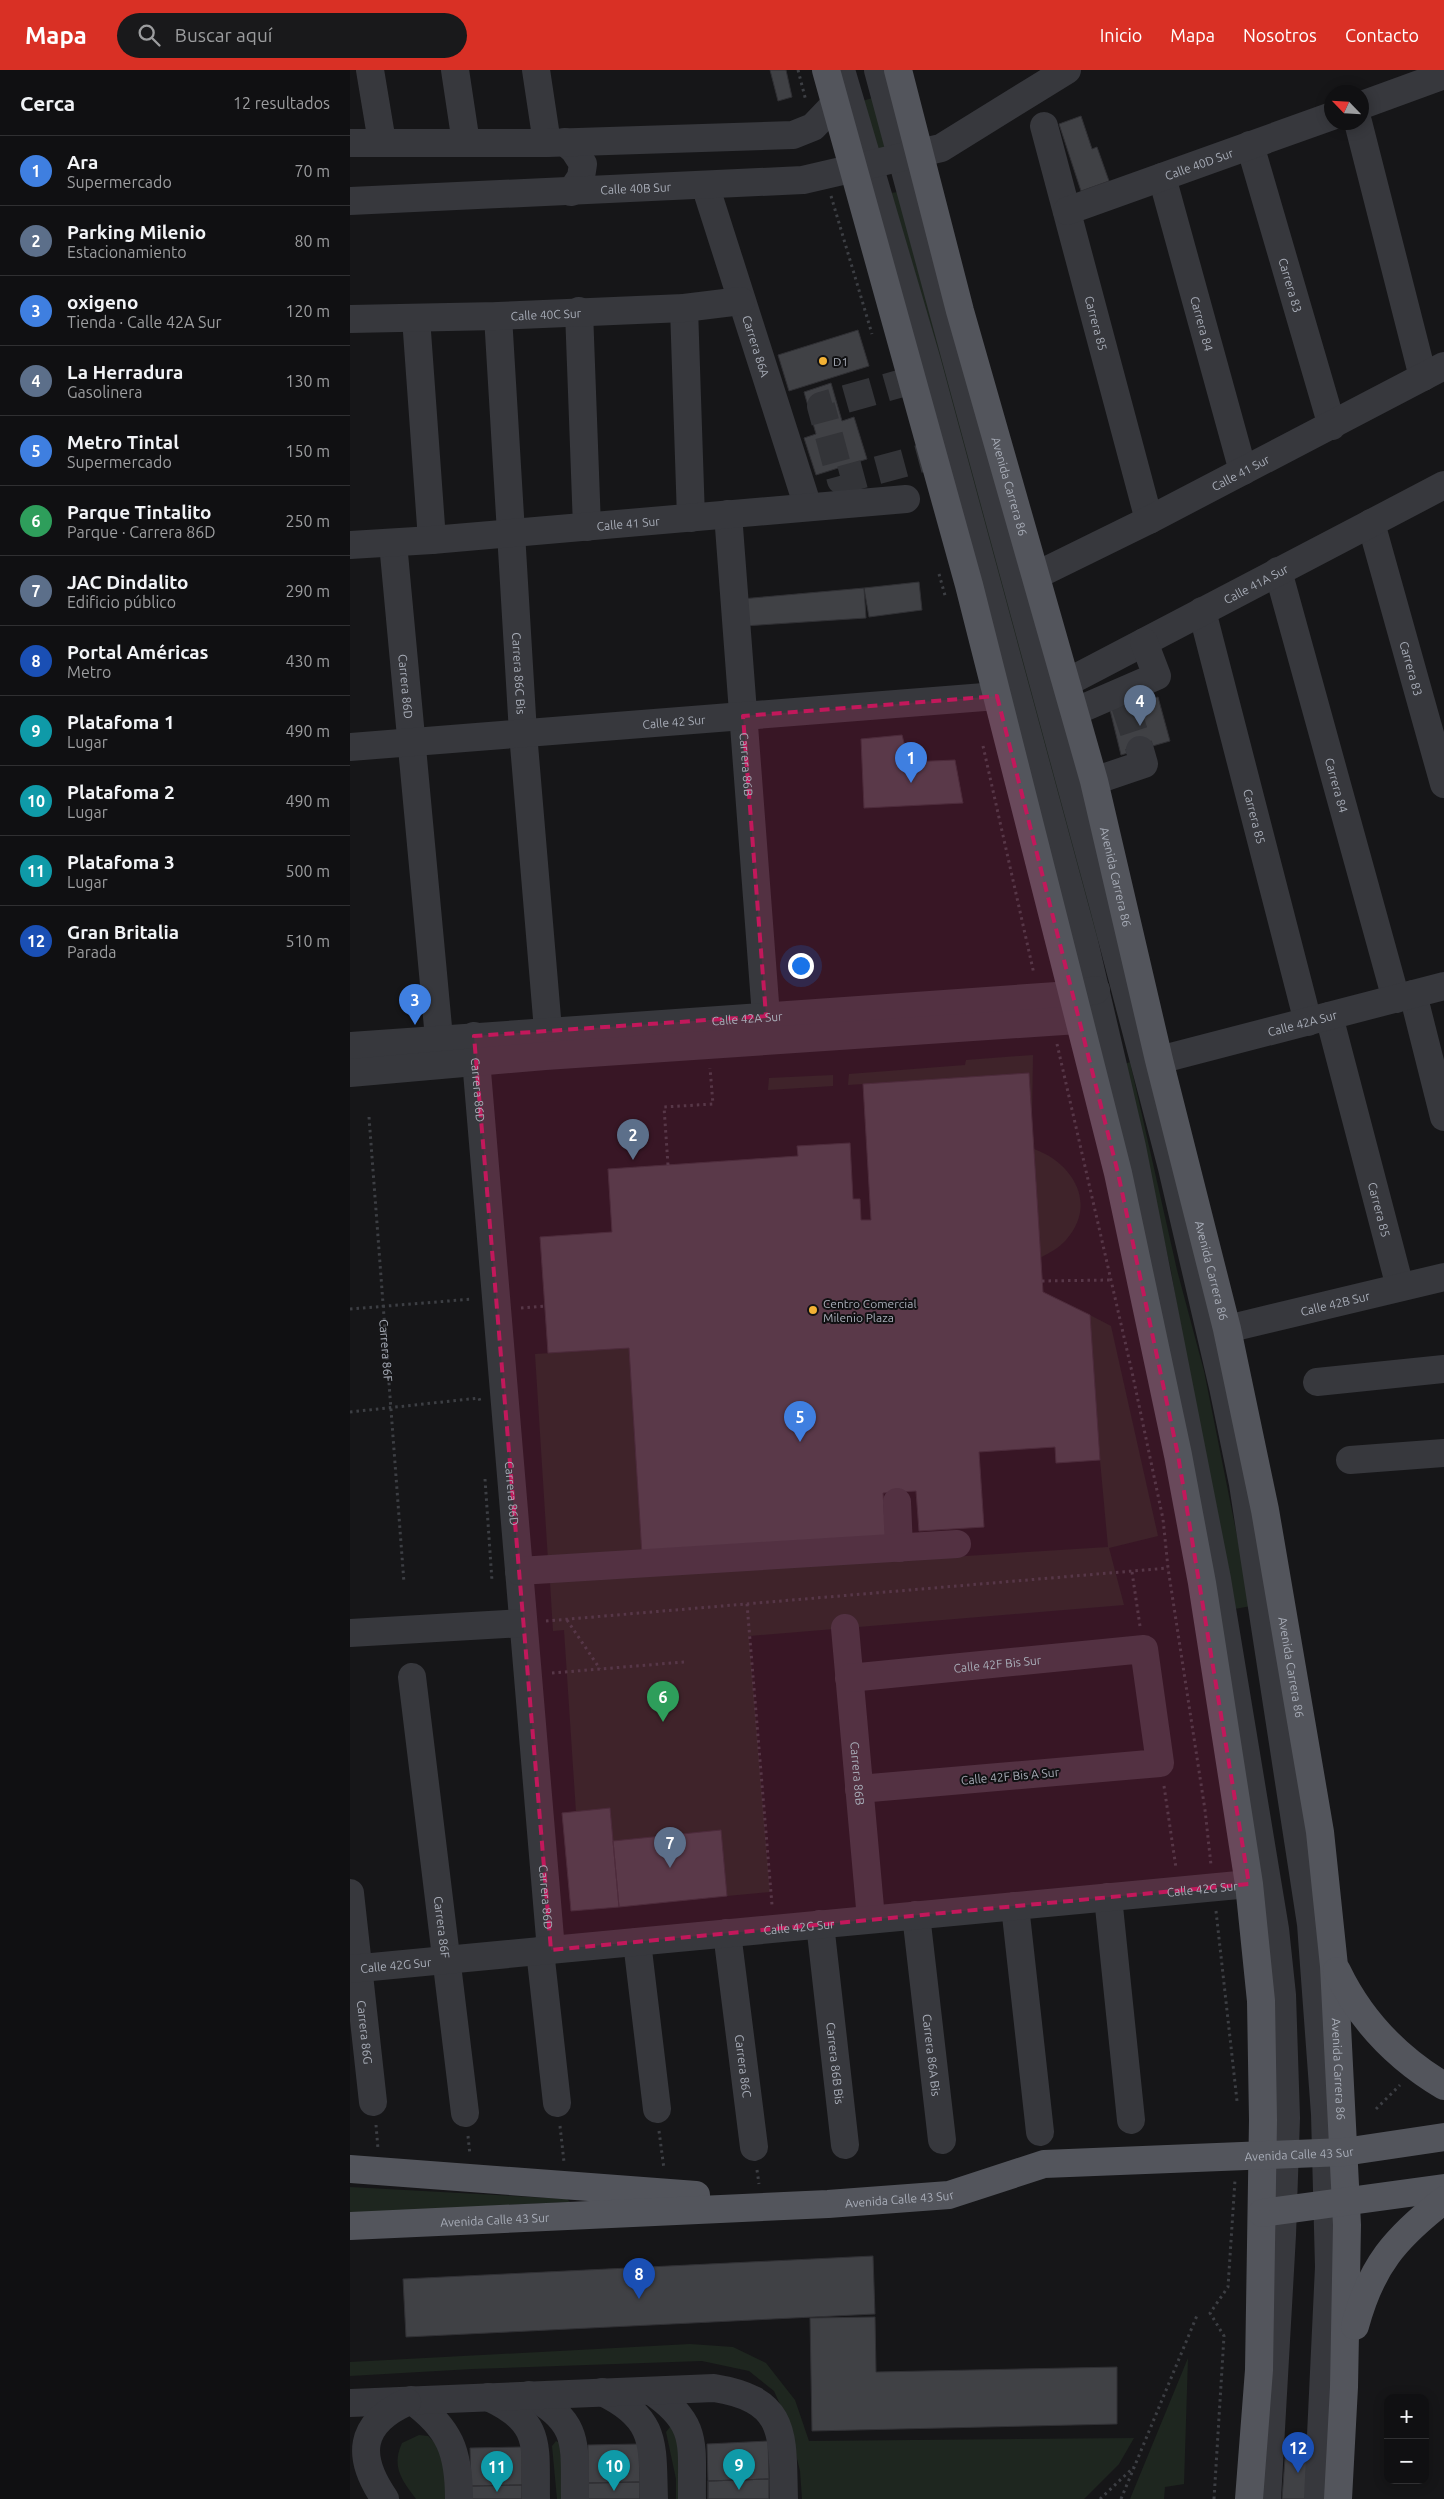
<!DOCTYPE html>
<html lang="es">
<meta charset="utf-8">
<style>
:root{--surface:#101012;--page:#19191b;--text:#f1f3f6;--muted:#9c9d9f;--line:#303032;--accent:#d93025}
body{margin:0;font-family:Ubuntu,sans-serif;background:var(--page);color:var(--text)}
.controls{position:absolute;right:15px;bottom:15px;display:grid;overflow:hidden;border-radius:10px;box-shadow:0 2px 12px #0003}
.controls button{width:45px;height:45px;display:grid;place-items:center;padding:0;border:0;border-bottom:1px solid var(--line);background:var(--surface);color:var(--text);font:25px sans-serif}
.compass{position:absolute;left:974px;top:15px;width:45px;height:45px;border-radius:50%;background:var(--surface);box-shadow:0 2px 12px #0003;rotate:295deg}
.you{position:absolute;left:450px;top:895px;width:18px;height:18px;margin:-12px;border:4px solid #fff;border-radius:50%;background:#1a73e8;box-shadow:0 0 0 8px #1a73e833}
.badge{display:grid;place-items:center;width:32px;height:32px;border-radius:50%;background:var(--accent);color:#fff;font-size:16px;font-weight:700}
.pin{position:absolute;translate:-50% -41px;filter:drop-shadow(0 1px 2px #0008)}
.pin::after{content:'';position:absolute;top:26px;width:18px;height:15px;background:inherit;clip-path:polygon(0 0,100% 0,50% 100%)}
.list{margin:0;padding:0;list-style:none}
h2{display:flex;justify-content:space-between;align-items:center;height:65px;margin:0;padding:0 20px;font-size:21px}
h2 small{font-size:16px;font-weight:400;color:var(--muted)}
.list li{display:grid;grid-template-columns:32px 1fr auto;gap:15px;align-items:center;box-sizing:border-box;height:70px;padding:0 20px;border-top:1px solid var(--line)}
.list b{display:block;font-size:19px;white-space:nowrap}
.list p{margin:0;font-size:16px;white-space:nowrap;color:var(--muted)}
.list em{font-size:16px;font-style:normal;color:var(--muted)}
.icon{flex:none;width:28px;height:28px;fill:none;stroke:currentColor;stroke-width:2;stroke-linecap:round;stroke-linejoin:round}
.map{position:relative;flex:none;width:1094px;height:2429px;overflow:hidden}
header{display:flex;align-items:center;gap:30px;box-sizing:border-box;height:70px;padding:0 25px;background:var(--accent);color:#fff}
header strong{font-size:24px}
nav{display:flex;gap:28px;margin-inline-start:auto;font-size:18px}
.search{width:350px;height:45px;background:var(--page);display:flex;align-items:center;gap:12px;box-sizing:border-box;padding:0 18px;border-radius:28px;color:var(--muted);font-size:19px}
main{display:flex}
aside{flex:1;background:var(--surface)}
.map>svg:first-child{display:block}
.green{fill:#1e261f}
.building{fill:#404145;stroke:#303034}
.lines{fill:none;stroke-linecap:round;stroke-linejoin:round}
.minor-tunnel{stroke:#333438;stroke-width:28;stroke-dasharray:28 14;stroke-linecap:butt}
.path{stroke:#3d3f44;stroke-width:3;stroke-dasharray:2.5 4;stroke-linecap:butt}
.minor{stroke:#37383d;stroke-width:28}
.major{stroke:#53555c;stroke-width:28}
.marked{fill:#c2185b;fill-opacity:0.2;stroke:#c2185b;stroke-width:4;stroke-dasharray:10 6;stroke-linejoin:round}
.poi-dot{fill:#f2b134;stroke:#111113;stroke-width:2}
.labels{text-anchor:middle;dominant-baseline:central;stroke-width:4;stroke-linejoin:round;paint-order:stroke}
.street-label{font-size:12px;fill:#a8adb8;stroke:#111113}
.poi-label{font-size:12px;fill:#a8adb8;stroke:#111113;text-anchor:start}
</style>
<header>
<strong>Mapa</strong>
<div class="search"><svg class="icon" aria-label="search" viewBox="0 0 24 24"><circle cx="10" cy="10" r="6"/><path d="M15 15l6 6"/></svg>Buscar aquí</div>
<nav><a>Inicio</a><a>Mapa</a><a>Nosotros</a><a>Contacto</a></nav>
</header>
<main>
<aside>
<h2>Cerca<small>12 resultados</small></h2>
<ul class="list">
<li><span class="badge" style="background:#3f7fe0">1</span><div><b>Ara</b><p>Supermercado</p></div><em>70 m</em></li>
<li><span class="badge" style="background:#5c6f8a">2</span><div><b>Parking Milenio</b><p>Estacionamiento</p></div><em>80 m</em></li>
<li><span class="badge" style="background:#3f7fe0">3</span><div><b>oxigeno</b><p>Tienda · Calle 42A Sur</p></div><em>120 m</em></li>
<li><span class="badge" style="background:#5c6f8a">4</span><div><b>La Herradura</b><p>Gasolinera</p></div><em>130 m</em></li>
<li><span class="badge" style="background:#3f7fe0">5</span><div><b>Metro Tintal</b><p>Supermercado</p></div><em>150 m</em></li>
<li><span class="badge" style="background:#2e9e5b">6</span><div><b>Parque Tintalito</b><p>Parque · Carrera 86D</p></div><em>250 m</em></li>
<li><span class="badge" style="background:#5c6f8a">7</span><div><b>JAC Dindalito</b><p>Edificio público</p></div><em>290 m</em></li>
<li><span class="badge" style="background:#1a4fb4">8</span><div><b>Portal Américas</b><p>Metro</p></div><em>430 m</em></li>
<li><span class="badge" style="background:#0f9aa8">9</span><div><b>Platafoma 1</b><p>Lugar</p></div><em>490 m</em></li>
<li><span class="badge" style="background:#0f9aa8">10</span><div><b>Platafoma 2</b><p>Lugar</p></div><em>490 m</em></li>
<li><span class="badge" style="background:#0f9aa8">11</span><div><b>Platafoma 3</b><p>Lugar</p></div><em>500 m</em></li>
<li><span class="badge" style="background:#1a4fb4">12</span><div><b>Gran Britalia</b><p>Parada</p></div><em>510 m</em></li>
</ul>
</aside>
<div class="map">
<svg width="1094" height="2429" viewBox="0 0 1094 2429">
<rect width="100%" height="100%" fill="#161618"/>
<path class="green" d="M526,27L537,77L528,79L512,31Z
M548,122L753,870L745,872L540,123Z
M683,985L682,1047L679,1003L498,1015L499,1004L615,995L616,990Z
M780,992L827,1200L854,1301L901,1536L879,1540L821,1201L775,994Z
M483,1005V1016L418,1020L419,1008Z
M684,1079C723,1093 748,1134 716,1170C709,1178 699,1183 690,1188Z
M740,1245L761,1256L808,1466L759,1478L774,1535L399,1566L420,1822L377,1826L371,1760L263,1771L260,1738L226,1742L214,1560L203,1561L200,1512L758,1477L750,1390Z
M279,1278L292,1485L198,1490L185,1284Z
M0,2117L217,2129L220,2132L0,2143Z
M340,2274L383,2277L416,2293L445,2330L459,2371L784,2368L769,2394L734,2429H452L450,2401L438,2352L424,2321L399,2301L352,2291L122,2299L0,2306V2292Z
M838,2288L834,2414L815,2417L814,2429H780Z
M320,2357L326,2361L333,2429H326V2409L316,2362Z
M69,2365L78,2366L91,2379L98,2429H66C52,2410 41,2397 52,2373Z
M206,2371L210,2373L214,2429H207L202,2376Z"/>
<path class="building" d="M420,0H436L442,27L428,31Z
M731,46L742,79L747,77L759,111L731,121L709,54Z
M508,260L519,296L439,321L428,285Z
M481,313L492,351L504,347L517,389L466,405L454,368L466,364L454,322Z
M569,512L572,540L519,547L514,518Z
M514,518L516,548L394,556L391,529Z
M808,627L820,671L771,685L760,640Z
M552,665L559,692L605,690L613,733L514,738L511,669Z
M679,1003L693,1222L740,1245L750,1390L706,1393L705,1377L629,1382L634,1457L569,1461L566,1421L533,1423L536,1468L292,1485L279,1278L198,1283L190,1167L262,1162L258,1099L448,1086L447,1076L500,1073L503,1129H510L511,1150H521L513,1014Z
M260,1738L269,1837L221,1841L212,1743Z
M371,1760L377,1826L269,1837L263,1771Z
M523,2186L525,2244L56,2267L53,2209Z
M525,2247L526,2302L767,2297V2354L462,2361L460,2248Z
M418,2371L419,2409L358,2411L357,2374Z
M289,2374L290,2412L238,2413V2375Z
M936,2375L964,2376L960,2429H932Z
M172,2377V2415L121,2416L120,2378Z
M419,2409V2429H358V2411Z
M419,2409V2429H358V2411Z
M290,2412V2429H238V2413Z
M290,2412V2429H238V2413Z
M172,2415V2429H121V2416Z
M172,2415V2429H121V2416Z"/>
<g class="lines">
<path class="minor-tunnel" d="M563,310L471,336L491,410L584,385
M775,635L790,680"/>
<g class="path">
<path d="M448,0L456,31"/>
<path d="M481,126L522,264"/>
<path d="M589,504L596,529"/>
<path d="M633,676L684,904"/>
<path d="M707,974L782,1302L813,1449L818,1498L855,1740L861,1795"/>
<path id="s1" d="M19,1047L54,1513"/>
<path d="M318,1095L314,1037L363,1034L360,998"/>
<path d="M692,1211L761,1210"/>
<path d="M171,1238L195,1236"/>
<path d="M0,1239L123,1229"/>
<path d="M0,1342L129,1328L130,1331"/>
<path d="M135,1409L142,1511"/>
<path d="M782,1502L790,1556"/>
<path d="M397,1534L422,1835"/>
<path d="M217,1550L250,1599"/>
<path d="M196,1551L818,1498"/>
<path d="M202,1603L334,1592"/>
<path d="M814,1716L826,1798"/>
<path d="M866,1841L887,2031"/>
<path d="M1026,2039L1050,2015"/>
<path d="M26,2055L28,2079"/>
<path d="M210,2056L214,2092"/>
<path d="M309,2061L314,2099"/>
<path d="M118,2066L120,2085"/>
<path d="M407,2100L409,2114"/>
<path d="M750,2429L784,2397"/>
<path d="M771,2429L848,2243"/>
<path d="M864,2429L874,2266L860,2243L878,2217L885,2110"/>
</g>
<g class="minor">
<path d="M20,0L32,72"/>
<path d="M105,0L116,73"/>
<path d="M186,0L197,73"/>
<path d="M491,0L576,288L735,876L782,1077L867,1509L925,1859L932,1925L936,2048L932,2165L917,2429"/>
<path d="M528,0L752,830L822,1098L873,1317L893,1414L961,1854L975,2044L979,2197L968,2429"/>
<path d="M1012,35L1094,5"/>
<path d="M1008,52L1073,307"/>
<path id="s2" d="M694,56L799,450"/>
<path d="M215,72L224,80L233,94L231,107L221,122"/>
<path d="M0,73H197L443,65L463,57L485,34"/>
<path id="s3" d="M900,75L982,356"/>
<path id="s4" d="M812,107L893,401"/>
<path id="s5" d="M355,115L458,437"/>
<path id="s6" d="M0,131L453,110L591,78L717,0"/>
<path id="s7" d="M717,141L982,46"/>
<path d="M334,238L341,448"/>
<path d="M229,241L237,457"/>
<path id="s8" d="M148,246L173,663L198,960"/>
<path d="M66,248L82,470"/>
<path id="s9" d="M0,249L148,246L334,238L391,231"/>
<path id="s10" d="M378,444L416,946"/>
<path id="s11" d="M1021,453L1094,714"/>
<path id="s12" d="M43,473L89,968"/>
<path id="s13" d="M0,475L82,470L556,429"/>
<path id="s14" d="M928,501L1046,929"/>
<path id="s15" d="M685,506L799,450L1094,296"/>
<path id="s16" d="M852,541L958,952"/>
<path id="s17" d="M716,613L1094,415"/>
<path d="M724,642L807,606L794,572"/>
<path id="s18" d="M0,677L647,626"/>
<path d="M744,711L794,694L790,680"/>
<path d="M1063,924L1094,1047"/>
<path id="s19" d="M979,946L1050,1217"/>
<path id="s20" d="M124,966L201,1880"/>
<path id="s21" d="M0,976L721,925L746,920"/>
<path id="s22" d="M809,990L1094,916"/>
<path d="M0,1003L195,986L728,950"/>
<path id="s23" d="M877,1259L1094,1207"/>
<path d="M967,1312L1094,1299"/>
<path d="M1000,1390L1094,1383"/>
<path d="M547,1432L549,1478"/>
<path d="M169,1501L607,1474"/>
<path id="s24" d="M495,1558L521,1849"/>
<path d="M0,1563L173,1553"/>
<path id="s25" d="M62,1607L115,2043"/>
<path id="s26" d="M499,1608L794,1579L810,1693L509,1719"/>
<path id="s27" d="M0,1823L23,2032"/>
<path d="M758,1827L781,2050"/>
<path d="M665,1836L690,2062"/>
<path id="s28" d="M566,1845L592,2070"/>
<path id="s29" d="M470,1854L495,2075"/>
<path id="s30" d="M377,1863L404,2077"/>
<path d="M287,1872L307,2039"/>
<path d="M190,1881L207,2033"/>
<path id="s31" d="M0,1899L899,1814"/>
<path d="M301,2321C350,2354 341,2375 342,2429"/>
<path d="M252,2322C308,2349 302,2375 304,2429"/>
<path d="M179,2325C232,2352 224,2377 225,2429"/>
<path d="M138,2327C193,2352 185,2375 186,2429"/>
<path d="M61,2330C100,2358 109,2382 109,2429"/>
<path d="M0,2333L364,2318C439,2330 432,2366 434,2429"/>
<path d="M35,2429C6,2387 8,2354 57,2332"/>
</g>
<g class="major">
<path d="M476,0L619,515L768,1103L828,1385L852,1513L899,1814L911,1931L913,2050L909,2300L899,2429"/>
<path id="s32" d="M548,0L610,241L744,711L809,990L877,1259L915,1440L970,1762L984,1896L997,2155L994,2317L988,2429"/>
<path d="M987,1901C1011,1951 1047,1988 1094,2016"/>
<path d="M0,2099L346,2125"/>
<path d="M912,2143L1094,2118"/>
<path id="s33" d="M0,2156L478,2134L599,2125L694,2094L994,2082L1094,2067"/>
<path d="M1005,2256C1021,2196 1045,2168 1094,2130"/>
</g>
</g>
<path class="marked" d="M647,626L768,1103L828,1385L899,1814L201,1880L124,966L416,946L393,646Z"/>
<g class="poi-dot">
<circle cx="473" cy="291" r="5"/>
<circle cx="463" cy="1240" r="5"/>
</g>
<g class="labels">
<g class="street-label">
<text stroke="none"><textPath href="#s7" startOffset="140">Calle 40D Sur</textPath></text>
<text stroke="none"><textPath href="#s6" startOffset="286">Calle 40B Sur</textPath></text>
<text stroke="none"><textPath href="#s3" startOffset="146">Carrera 83</textPath></text>
<text stroke="none"><textPath href="#s9" startOffset="196">Calle 40C Sur</textPath></text>
<text stroke="none"><textPath href="#s2" startOffset="204">Carrera 85</textPath></text>
<text stroke="none"><textPath href="#s4" startOffset="152">Carrera 84</textPath></text>
<text stroke="none"><textPath href="#s5" startOffset="169">Carrera 86A</textPath></text>
<text stroke="none"><textPath href="#s15" startOffset="230">Calle 41 Sur</textPath></text>
<text stroke="none"><textPath href="#s32" startOffset="431">Avenida Carrera 86</textPath></text>
<text stroke="none"><textPath href="#s13" startOffset="279">Calle 41 Sur</textPath></text>
<text stroke="none"><textPath href="#s17" startOffset="214">Calle 41A Sur</textPath></text>
<text stroke="none"><textPath href="#s11" startOffset="151">Carrera 83</textPath></text>
<text stroke="none"><textPath href="#s8" startOffset="358">Carrera 86C Bis</textPath></text>
<text stroke="none"><textPath href="#s12" startOffset="144">Carrera 86D</textPath></text>
<text stroke="none"><textPath href="#s18" startOffset="325">Calle 42 Sur</textPath></text>
<text stroke="none"><textPath href="#s10" startOffset="251">Carrera 86B</textPath></text>
<text stroke="none"><textPath href="#s14" startOffset="222">Carrera 84</textPath></text>
<text stroke="none"><textPath href="#s16" startOffset="212">Carrera 85</textPath></text>
<text stroke="none"><textPath href="#s32" startOffset="836">Avenida Carrera 86</textPath></text>
<text stroke="none"><textPath href="#s21" startOffset="398">Calle 42A Sur</textPath></text>
<text stroke="none"><textPath href="#s22" startOffset="148">Calle 42A Sur</textPath></text>
<text stroke="none"><textPath href="#s20" startOffset="54">Carrera 86D</textPath></text>
<text stroke="none"><textPath href="#s19" startOffset="200">Carrera 85</textPath></text>
<text stroke="none"><textPath href="#s32" startOffset="1241">Avenida Carrera 86</textPath></text>
<text stroke="none"><textPath href="#s23" startOffset="111">Calle 42B Sur</textPath></text>
<text stroke="none"><textPath href="#s1" startOffset="234">Carrera 86F</textPath></text>
<text stroke="none"><textPath href="#s20" startOffset="459">Carrera 86D</textPath></text>
<text stroke="none"><textPath href="#s26" startOffset="149">Calle 42F Bis Sur</textPath></text>
<text stroke="none"><textPath href="#s32" startOffset="1646">Avenida Carrera 86</textPath></text>
<text stroke="none"><textPath href="#s24" startOffset="146">Carrera 86B</textPath></text>
<text transform="translate(660 1706) rotate(-5)">Calle 42F Bis A Sur</text>
<text stroke="none"><textPath href="#s31" startOffset="856">Calle 42G Sur</textPath></text>
<text stroke="none"><textPath href="#s20" startOffset="864">Carrera 86D</textPath></text>
<text stroke="none"><textPath href="#s31" startOffset="451">Calle 42G Sur</textPath></text>
<text stroke="none"><textPath href="#s25" startOffset="252">Carrera 86F</textPath></text>
<text stroke="none"><textPath href="#s31" startOffset="46">Calle 42G Sur</textPath></text>
<text stroke="none"><textPath href="#s27" startOffset="140">Carrera 86G</textPath></text>
<text stroke="none"><textPath href="#s28" startOffset="141">Carrera 86A Bis</textPath></text>
<text stroke="none"><textPath href="#s29" startOffset="140">Carrera 86B Bis</textPath></text>
<text stroke="none"><textPath href="#s30" startOffset="134">Carrera 86C</textPath></text>
<text stroke="none"><textPath href="#s32" startOffset="2051">Avenida Carrera 86</textPath></text>
<text stroke="none"><textPath href="#s33" startOffset="955">Avenida Calle 43 Sur</textPath></text>
<text stroke="none"><textPath href="#s33" startOffset="550">Avenida Calle 43 Sur</textPath></text>
<text stroke="none"><textPath href="#s33" startOffset="145">Avenida Calle 43 Sur</textPath></text>
</g>
<g class="poi-label">
<text x="483" y="291">D1</text>
<text x="473" y="1233">Centro Comercial<tspan x="473" dy="14">Milenio Plaza</tspan></text>
</g>
</g>
</svg>
<div class="controls">
<button>+</button>
<button>−</button>
</div>
<svg class="compass" viewBox="-18 -18 36 36"><path d="M0-13l5 13h-10z" fill="#e53935"/><path d="M0 13l5-13h-10z" fill="#9c9d9f"/></svg>
<div class="you"></div>
<div class="pin badge" style="left:561px;top:713px;background:#3f7fe0">1</div>
<div class="pin badge" style="left:283px;top:1090px;background:#5c6f8a">2</div>
<div class="pin badge" style="left:65px;top:955px;background:#3f7fe0">3</div>
<div class="pin badge" style="left:790px;top:656px;background:#5c6f8a">4</div>
<div class="pin badge" style="left:450px;top:1372px;background:#3f7fe0">5</div>
<div class="pin badge" style="left:313px;top:1652px;background:#2e9e5b">6</div>
<div class="pin badge" style="left:320px;top:1798px;background:#5c6f8a">7</div>
<div class="pin badge" style="left:289px;top:2229px;background:#1a4fb4">8</div>
<div class="pin badge" style="left:389px;top:2420px;background:#0f9aa8">9</div>
<div class="pin badge" style="left:264px;top:2421px;background:#0f9aa8">10</div>
<div class="pin badge" style="left:147px;top:2422px;background:#0f9aa8">11</div>
<div class="pin badge" style="left:948px;top:2403px;background:#1a4fb4">12</div>
</div>
</main>
